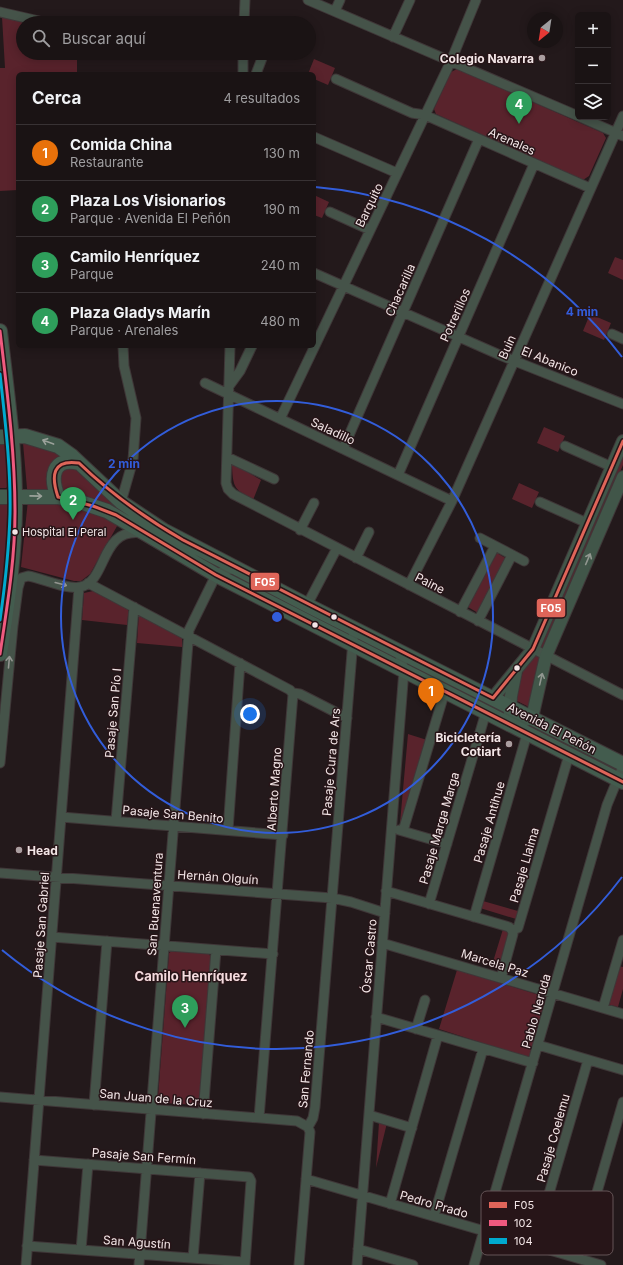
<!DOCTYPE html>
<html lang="es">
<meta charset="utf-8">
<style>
:root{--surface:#1a1314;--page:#272022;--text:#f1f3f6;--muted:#9f9ea0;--line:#383234;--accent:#d93025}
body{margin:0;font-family:Inter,sans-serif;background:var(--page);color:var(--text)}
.controls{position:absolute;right:12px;top:12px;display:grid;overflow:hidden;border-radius:6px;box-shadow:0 2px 10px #0003}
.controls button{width:36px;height:36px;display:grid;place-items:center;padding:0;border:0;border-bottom:1px solid var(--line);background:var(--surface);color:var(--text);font:20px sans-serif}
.compass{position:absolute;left:527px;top:12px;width:36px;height:36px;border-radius:50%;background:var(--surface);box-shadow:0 2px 10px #0003;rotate:210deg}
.you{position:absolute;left:250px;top:714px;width:14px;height:14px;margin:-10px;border:3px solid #fff;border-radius:50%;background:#1a73e8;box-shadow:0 0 0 6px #1a73e833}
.badge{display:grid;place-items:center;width:26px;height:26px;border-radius:50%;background:var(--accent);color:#fff;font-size:13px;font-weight:700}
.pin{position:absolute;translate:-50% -33px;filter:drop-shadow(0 1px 2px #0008)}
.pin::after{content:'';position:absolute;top:21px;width:14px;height:12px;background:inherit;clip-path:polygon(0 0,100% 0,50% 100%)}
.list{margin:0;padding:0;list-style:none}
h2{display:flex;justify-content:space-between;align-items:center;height:52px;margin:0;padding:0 16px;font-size:17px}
h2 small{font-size:13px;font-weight:400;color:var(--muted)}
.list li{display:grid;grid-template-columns:26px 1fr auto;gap:12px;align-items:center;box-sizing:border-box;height:56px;padding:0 16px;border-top:1px solid var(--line)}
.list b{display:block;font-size:15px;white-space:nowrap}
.list p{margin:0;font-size:13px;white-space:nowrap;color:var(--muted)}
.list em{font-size:13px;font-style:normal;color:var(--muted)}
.icon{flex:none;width:22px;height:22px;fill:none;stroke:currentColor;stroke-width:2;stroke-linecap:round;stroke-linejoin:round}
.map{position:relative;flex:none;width:623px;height:1265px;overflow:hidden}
.search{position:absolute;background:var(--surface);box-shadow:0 2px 10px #0003;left:16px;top:16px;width:300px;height:44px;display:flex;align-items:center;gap:10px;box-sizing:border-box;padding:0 14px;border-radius:22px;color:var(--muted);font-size:15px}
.panel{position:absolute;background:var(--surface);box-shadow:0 2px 10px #0003;left:16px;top:72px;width:300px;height:276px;border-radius:6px}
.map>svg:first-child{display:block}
.green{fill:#59232c}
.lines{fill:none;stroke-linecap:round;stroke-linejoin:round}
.street-casing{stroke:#3f3738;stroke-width:11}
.secondary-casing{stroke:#3f3738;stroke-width:14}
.primary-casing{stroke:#3f3738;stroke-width:16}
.street{stroke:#455349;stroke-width:9}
.secondary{stroke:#415649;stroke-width:12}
.primary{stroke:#435c4e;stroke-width:14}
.bus-1-casing{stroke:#271518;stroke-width:6}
.bus-2-casing{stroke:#271518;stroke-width:6}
.bus-3-casing{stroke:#271518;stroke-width:6}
.bus-1{stroke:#df6559;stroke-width:3}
.bus-2{stroke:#f05a7f;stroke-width:3}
.bus-3{stroke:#00a9ce;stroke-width:3}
.oneway{stroke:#9ba19a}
.oneway2{stroke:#919790}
.oneway3{stroke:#939590}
.ring{fill:none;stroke:#325dda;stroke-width:2}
.poi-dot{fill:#aa9ea0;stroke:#271518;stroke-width:1.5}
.bus-dot{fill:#f3e6e7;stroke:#271518;stroke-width:1.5}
.labels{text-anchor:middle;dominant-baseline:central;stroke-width:3;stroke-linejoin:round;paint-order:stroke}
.bus-label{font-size:11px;fill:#f3e6e7;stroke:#271518;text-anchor:start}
.poi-label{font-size:12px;font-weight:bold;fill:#f3e6e7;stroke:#271518;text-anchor:end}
.street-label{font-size:12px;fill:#f3e6e7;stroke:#271518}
.neighbourhood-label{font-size:13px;font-weight:bold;fill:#f5dbde;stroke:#271518}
.key{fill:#271518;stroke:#645456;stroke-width:1}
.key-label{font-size:11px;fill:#f3e6e7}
.centre{fill:#325dda;stroke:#271518;stroke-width:2}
.ring-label{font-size:12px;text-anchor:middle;font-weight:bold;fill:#325dda;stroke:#271518;stroke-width:3;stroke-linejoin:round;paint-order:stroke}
.line-badge{stroke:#271518;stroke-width:1.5}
.badge-label{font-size:11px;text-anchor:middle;font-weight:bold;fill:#fff}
</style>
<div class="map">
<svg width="623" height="1265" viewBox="0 0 623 1265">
<rect width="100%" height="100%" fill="#23191b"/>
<path class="green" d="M2,17L28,23H23V53H77V74H18V190L0,191V68H5Z
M314,59L335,68L328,85L314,79V74H308Z
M457,69L603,133L606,138L589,176L583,180L436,114L434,109L451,72Z
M314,195L329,202L322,218L314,215Z
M615,257L623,260V280L608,273Z
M590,314L611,323L604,340L583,331Z
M544,427L565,436L558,452L537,443Z
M0,439L8,442L9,485L6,488H0Z
M23,443H34L65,455L80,474L125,512L90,574L81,581H74L21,567L28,500Z
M623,456V465L544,648L529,707L515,700L525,664Z
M235,465L261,480L253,500C235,489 233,489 232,466Z
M519,483L539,492L532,508L512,499Z
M11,503L0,625V504Z
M497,553L507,559L478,613L468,607Z
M95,587L129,606L127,625L82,620L84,593L93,591Z
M139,612L182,635V647L137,643Z
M408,734L427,740L403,824L400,823Z
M483,901L518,911L516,919L480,908Z
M503,929L510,933L500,968L492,965Z
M172,951L208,953L211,957L200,1103L197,1105L164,1103L160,1102L158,1097L169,953Z
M619,966L623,967V989L618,1007L607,1004Z
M457,970L536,994L544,1003L529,1058L439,1029Z
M379,1122L387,1123L376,1168Z"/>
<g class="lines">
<defs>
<path id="street" d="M308,0L578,116
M335,11L340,0
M0,12L39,21
M244,23L245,0
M393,37L410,0
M243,74V53
M256,74L264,53
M336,79L412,113L425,115L590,188
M580,117L623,136
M314,137L397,173
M330,212L370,230
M314,273L502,356L623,404
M612,334L623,339
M230,346L226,483L228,489L233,494L623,695
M205,383L452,501
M229,386L240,371L252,346
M280,419L451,61L476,0
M565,446L612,467
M343,449L479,139
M227,457L274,479
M398,475L534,164
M121,502L133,460L136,418L124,366L123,346
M540,502L587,523
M300,530L314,503
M480,538L524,561
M356,558L369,532
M88,583L290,690L293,694L259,1118
M409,585L452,501L623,116
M307,605L337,548
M460,612L495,546
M478,621L512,555
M293,693L300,694L347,718
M0,763L13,626L18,588L21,578L28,576C42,578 66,590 80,587C108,582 99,527 142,533
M61,817L283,835
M116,821L134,607
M228,830L240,663
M399,830L447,844
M403,831L445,691
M0,873L332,898L351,902L385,913
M386,891L509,927L512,930
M429,904L486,712
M474,917L527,734
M512,930L518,928L569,755
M52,937L273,954
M382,943L623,1014
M501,978L513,934L512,930
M603,1008L623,940
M376,1017L533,1063
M416,1029L425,1000
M538,1045L623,1070
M0,1097L297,1121L308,1127
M94,1105L107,941
M203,1114L216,950
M369,1115L412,1128
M34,1160L249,1177L251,1181L245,1265
M306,1179L601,1265
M390,1204L438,1035
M434,1216L483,1049
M534,1245L588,1060
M27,1246L245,1262
M358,1249L413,1265
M81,1250L88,1164
M193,1258L200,1173
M578,1258L623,1102
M26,1265L79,587
M139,1265L189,630L216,575L225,570L237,568
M299,1265L310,1132L308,1127L313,1118L315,1107L354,628
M357,1265L404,670L398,649
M474,1265L607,805L623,766"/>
<path id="secondary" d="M516,671L511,696L509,725L532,718L546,656L623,477
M493,698L533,649L623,441"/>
<path id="primary" d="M0,331C6,385 14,439 15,494C16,548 8,601 0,654
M0,437L25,436L58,446L72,456L121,502L163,530L307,605L623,764
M0,497H58L80,502L107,511L216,575L623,782
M58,497C50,478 52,456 79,463"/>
</defs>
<use href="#street" class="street-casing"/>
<use href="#secondary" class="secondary-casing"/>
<use href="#primary" class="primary-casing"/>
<use href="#street" class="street"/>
<use href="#secondary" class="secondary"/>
<use href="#primary" class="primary"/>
<defs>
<path id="bus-1" d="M623,441L533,649L493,698L183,540C145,518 111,494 79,463C52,459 51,476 58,497L93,506L116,515L216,575L623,782"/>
<path id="bus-2" d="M0,331C7,391 15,452 15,512C15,560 7,607 0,654"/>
<path id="bus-3" d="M0,374C5,420 11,467 10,514C9,549 5,585 0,620"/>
</defs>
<use href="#bus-1" class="bus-1-casing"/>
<use href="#bus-2" class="bus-2-casing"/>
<use href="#bus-3" class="bus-3-casing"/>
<use href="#bus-1" class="bus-1"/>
<use href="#bus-2" class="bus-2"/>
<use href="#bus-3" class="bus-3"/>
</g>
<defs><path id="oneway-shaft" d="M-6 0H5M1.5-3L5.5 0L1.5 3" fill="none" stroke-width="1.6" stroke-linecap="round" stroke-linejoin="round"/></defs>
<g class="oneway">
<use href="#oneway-shaft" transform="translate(48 442) rotate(-160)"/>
<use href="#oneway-shaft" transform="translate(36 496) rotate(1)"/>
</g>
<g class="oneway2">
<use href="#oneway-shaft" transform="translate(588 559) rotate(-67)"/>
<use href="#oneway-shaft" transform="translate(541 679) rotate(-77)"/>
</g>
<g class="oneway3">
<use href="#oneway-shaft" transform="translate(61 584) rotate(15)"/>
<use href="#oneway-shaft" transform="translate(9 662) rotate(-85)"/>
</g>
<g class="ring">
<circle cx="277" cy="617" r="216"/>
<path d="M622 877A432 432 0 0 1 2 950M315 187A432 432 0 0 1 622 357"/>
</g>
<g class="poi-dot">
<circle cx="542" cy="58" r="4"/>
<circle cx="509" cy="744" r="4"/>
<circle cx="19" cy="850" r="4"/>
</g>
<g class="bus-dot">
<circle cx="15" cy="532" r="3.5"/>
<circle cx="334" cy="617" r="3.5"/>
<circle cx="315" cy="625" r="3.5"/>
<circle cx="517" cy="668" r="3.5"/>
</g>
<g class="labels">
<g class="bus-label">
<text x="22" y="532">Hospital El Peral</text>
</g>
<g class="poi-label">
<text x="534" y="58">Colegio Navarra</text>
<text x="501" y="737">Bicicletería<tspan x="501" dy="14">Cotiart</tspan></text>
<text x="27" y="850" text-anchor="start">Head</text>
</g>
<g class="street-label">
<text transform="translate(512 141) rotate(24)">Arenales</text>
<text transform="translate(369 205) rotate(-64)">Barquito</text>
<text transform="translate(400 290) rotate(-66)">Chacarilla</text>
<text transform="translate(455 315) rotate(-66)">Potrerillos</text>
<text transform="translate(507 347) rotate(-66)">Buin</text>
<text transform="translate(550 361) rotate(22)">El Abanico</text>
<text transform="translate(333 431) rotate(25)">Saladillo</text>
<text transform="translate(430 583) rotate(27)">Paine</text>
<text transform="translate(113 713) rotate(-85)">Pasaje San Pío I</text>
<text transform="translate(552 728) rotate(27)">Avenida El Peñón</text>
<text transform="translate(331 762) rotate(-85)">Pasaje Cura de Ars</text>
<text transform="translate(274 789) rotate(-86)">Alberto Magno</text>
<text transform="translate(173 814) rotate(5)">Pasaje San Benito</text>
<text transform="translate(489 822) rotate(-74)">Pasaje Antihue</text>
<text transform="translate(439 828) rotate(-74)">Pasaje Marga Marga</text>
<text transform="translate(524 865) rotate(-74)">Pasaje Llaima</text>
<text transform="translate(218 877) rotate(4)">Hernán Olguín</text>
<text transform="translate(155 904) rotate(-86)">San Buenaventura</text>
<text transform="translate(41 925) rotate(-86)">Pasaje San Gabriel</text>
<text transform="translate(369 956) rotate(-85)">Óscar Castro</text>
<text transform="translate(495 963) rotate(17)">Marcela Paz</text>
<text transform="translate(536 1011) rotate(-74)">Pablo Neruda</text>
<text transform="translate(306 1069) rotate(-85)">San Fernando</text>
<text transform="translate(156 1098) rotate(5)">San Juan de la Cruz</text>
<text transform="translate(553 1138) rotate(-74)">Pasaje Coelemu</text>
<text transform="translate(144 1156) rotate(4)">Pasaje San Fermín</text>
<text transform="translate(434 1204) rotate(16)">Pedro Prado</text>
<text transform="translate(137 1242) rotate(4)">San Agustín</text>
</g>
<g class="neighbourhood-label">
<text x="191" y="976">Camilo Henríquez</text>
</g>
</g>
<rect x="481" y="1191" width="132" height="64" rx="6" class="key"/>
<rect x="489" y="1202" width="18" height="6" fill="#df6559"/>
<rect x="489" y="1220" width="18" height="6" fill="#f05a7f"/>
<rect x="489" y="1238" width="18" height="6" fill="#00a9ce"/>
<g class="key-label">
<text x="514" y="1209">F05</text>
<text x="514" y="1227">102</text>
<text x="514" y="1245">104</text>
</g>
<circle cx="277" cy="617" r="6" class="centre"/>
<g class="ring-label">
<text x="582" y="316">4 min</text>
<text x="124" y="468">2 min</text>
</g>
<g class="line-badge">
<rect x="250" y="572" width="30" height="19" rx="4" fill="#df6559"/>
<rect x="536" y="598" width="30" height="20" rx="4" fill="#df6559"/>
</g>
<g class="badge-label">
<text x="265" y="586">F05</text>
<text x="551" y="612">F05</text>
</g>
</svg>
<div class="controls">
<button>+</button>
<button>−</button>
<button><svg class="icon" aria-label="layers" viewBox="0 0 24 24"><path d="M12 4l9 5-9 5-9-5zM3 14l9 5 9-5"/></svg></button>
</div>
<svg class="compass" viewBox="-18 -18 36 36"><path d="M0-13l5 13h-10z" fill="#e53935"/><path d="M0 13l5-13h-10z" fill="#9f9ea0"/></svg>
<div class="you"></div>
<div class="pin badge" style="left:431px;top:711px;background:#e8710a">1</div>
<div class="pin badge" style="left:73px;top:520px;background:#2e9e5b">2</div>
<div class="pin badge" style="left:185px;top:1028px;background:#2e9e5b">3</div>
<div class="pin badge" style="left:519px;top:124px;background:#2e9e5b">4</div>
<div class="search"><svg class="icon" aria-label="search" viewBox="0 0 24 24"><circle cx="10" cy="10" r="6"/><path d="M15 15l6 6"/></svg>Buscar aquí</div>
<section class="panel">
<h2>Cerca<small>4 resultados</small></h2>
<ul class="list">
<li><span class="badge" style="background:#e8710a">1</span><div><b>Comida China</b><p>Restaurante</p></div><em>130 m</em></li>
<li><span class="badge" style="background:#2e9e5b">2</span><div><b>Plaza Los Visionarios</b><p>Parque · Avenida El Peñón</p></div><em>190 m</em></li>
<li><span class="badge" style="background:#2e9e5b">3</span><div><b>Camilo Henríquez</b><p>Parque</p></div><em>240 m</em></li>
<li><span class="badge" style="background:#2e9e5b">4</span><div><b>Plaza Gladys Marín</b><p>Parque · Arenales</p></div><em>480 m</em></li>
</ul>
</section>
</div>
